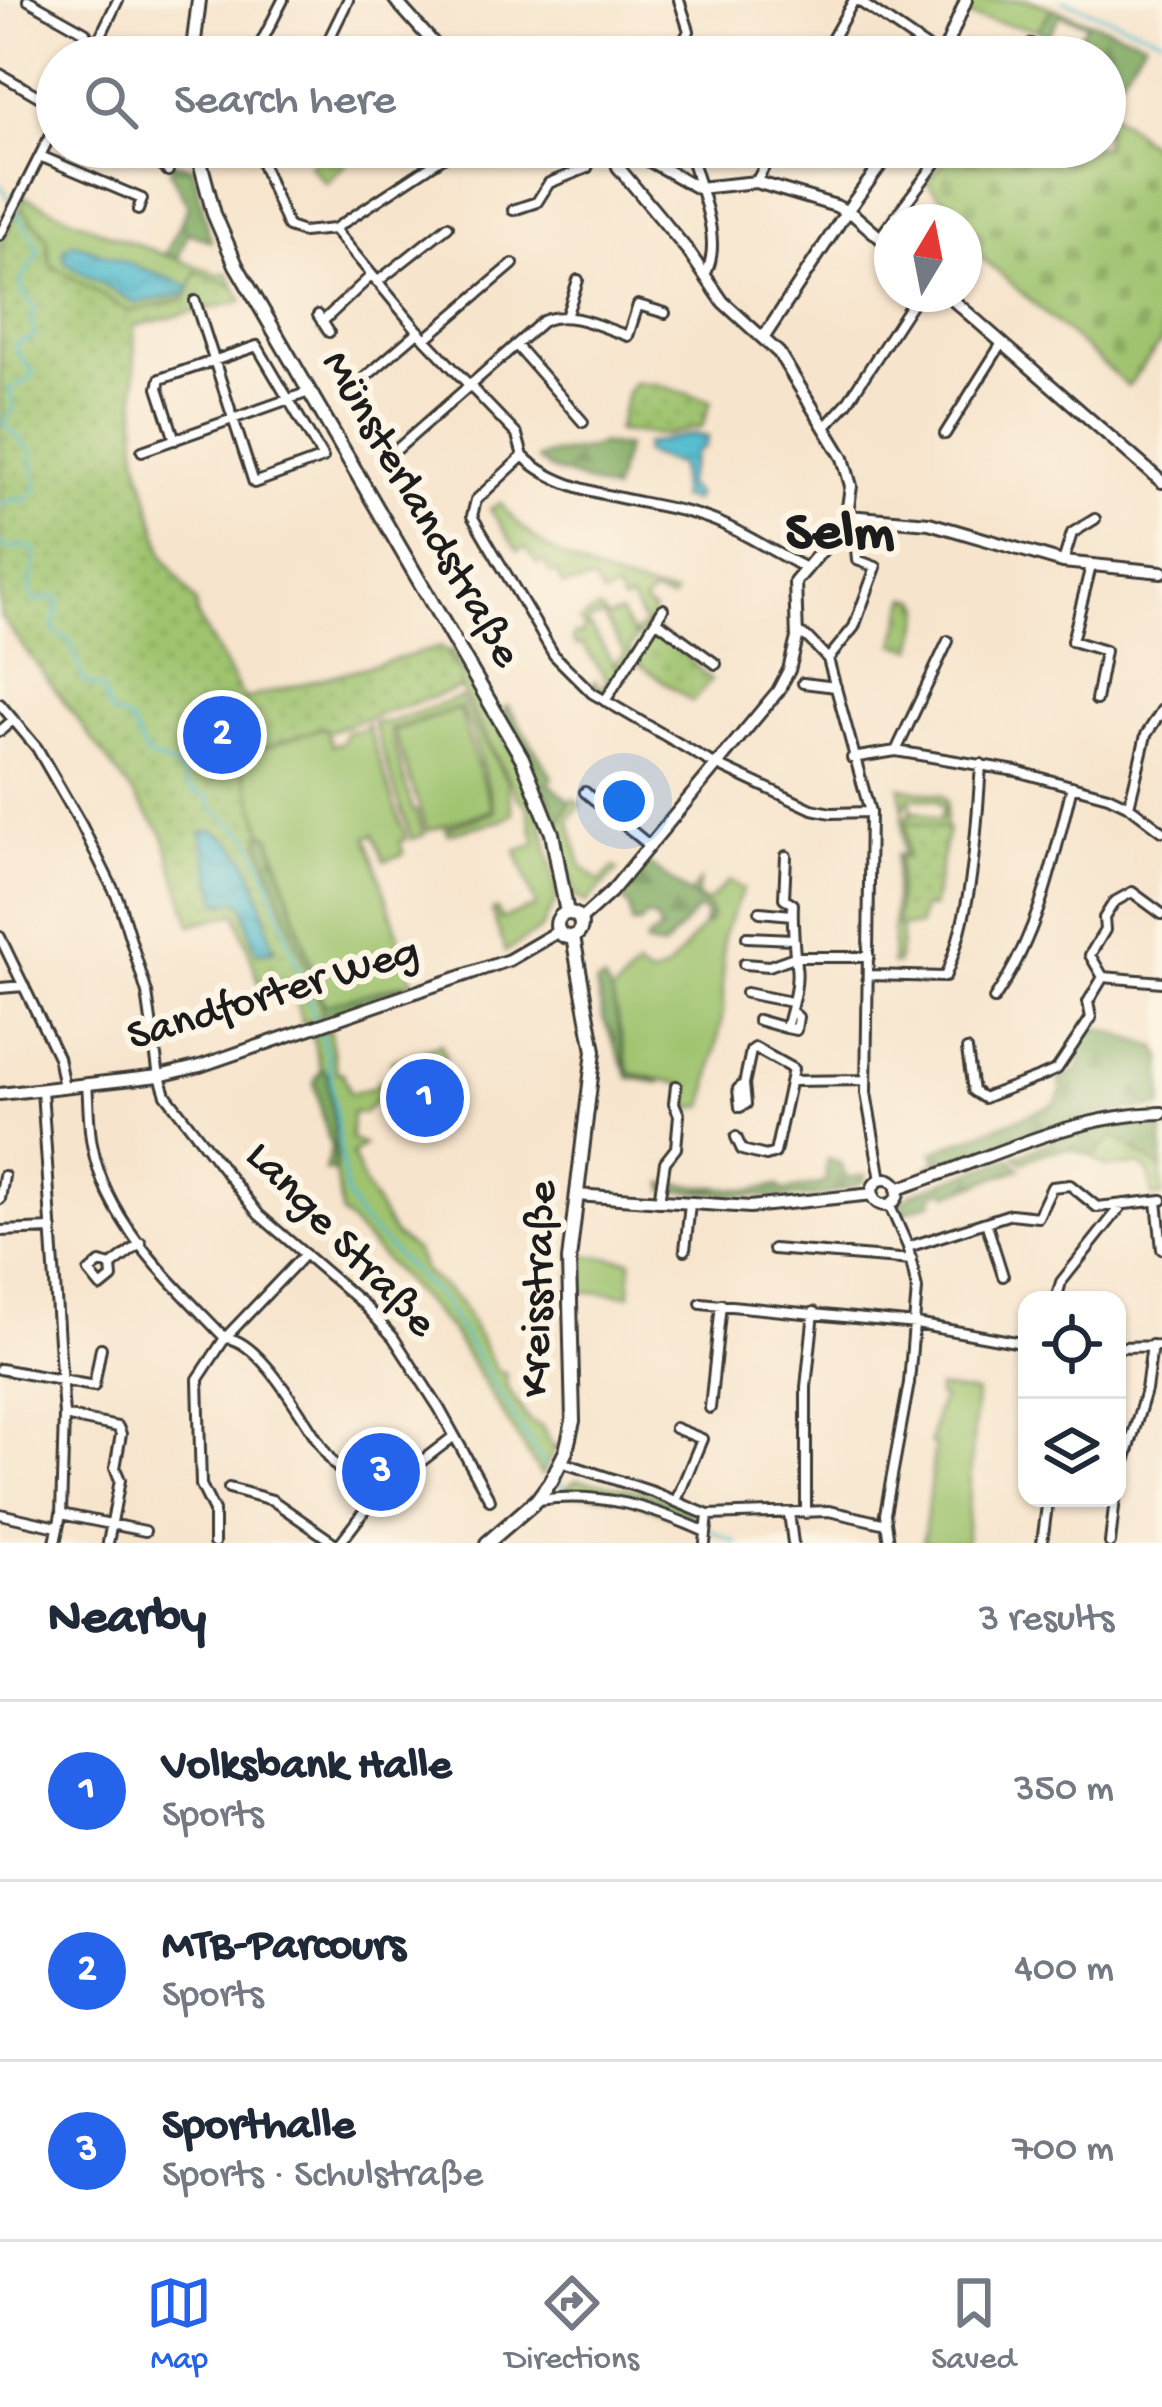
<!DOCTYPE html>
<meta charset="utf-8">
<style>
:root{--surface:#fff;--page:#f6f6f7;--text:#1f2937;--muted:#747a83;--line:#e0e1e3;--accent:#2563eb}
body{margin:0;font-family:"Gochi Hand",sans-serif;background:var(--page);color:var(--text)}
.controls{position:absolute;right:36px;bottom:36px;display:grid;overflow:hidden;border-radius:24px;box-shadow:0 3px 9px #0004}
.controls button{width:108px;height:108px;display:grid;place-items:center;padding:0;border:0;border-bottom:3px solid var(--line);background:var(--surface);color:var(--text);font:60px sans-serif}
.compass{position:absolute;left:874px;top:204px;width:108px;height:108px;border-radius:50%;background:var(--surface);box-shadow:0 3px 9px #0004;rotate:10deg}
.you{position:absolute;left:624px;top:801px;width:42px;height:42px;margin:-30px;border:9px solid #fff;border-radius:50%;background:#1a73e8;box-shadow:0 0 0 18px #1a73e833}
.badge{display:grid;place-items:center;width:78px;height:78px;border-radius:50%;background:var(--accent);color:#fff;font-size:39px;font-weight:700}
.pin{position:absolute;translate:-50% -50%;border:6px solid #fff;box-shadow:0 3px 12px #0006}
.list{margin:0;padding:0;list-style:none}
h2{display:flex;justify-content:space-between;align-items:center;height:156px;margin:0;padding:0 48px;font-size:51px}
h2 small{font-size:39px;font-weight:400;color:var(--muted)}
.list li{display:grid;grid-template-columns:78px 1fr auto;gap:36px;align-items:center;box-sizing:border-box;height:180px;padding:0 48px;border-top:3px solid var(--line)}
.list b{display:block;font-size:45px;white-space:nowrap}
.list p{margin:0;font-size:39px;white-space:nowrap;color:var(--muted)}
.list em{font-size:39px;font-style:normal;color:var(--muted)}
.icon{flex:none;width:66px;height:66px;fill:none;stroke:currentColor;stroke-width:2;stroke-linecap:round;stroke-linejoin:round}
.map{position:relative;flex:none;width:1162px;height:1543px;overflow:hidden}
.search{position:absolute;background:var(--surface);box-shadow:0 3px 9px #0004;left:36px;right:36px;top:36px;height:132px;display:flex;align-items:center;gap:30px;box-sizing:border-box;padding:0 42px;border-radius:66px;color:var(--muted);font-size:45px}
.sheet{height:696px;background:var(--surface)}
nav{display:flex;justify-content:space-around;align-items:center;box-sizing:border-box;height:168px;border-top:3px solid var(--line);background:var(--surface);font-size:33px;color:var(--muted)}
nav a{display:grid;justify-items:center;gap:6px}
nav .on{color:var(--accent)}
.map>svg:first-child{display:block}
.grass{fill:#9fc36e;stroke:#5e7045;stroke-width:3}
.forest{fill:url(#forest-firs);stroke:#4e623e;stroke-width:3}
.cemetery{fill:url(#cemetery-stones);stroke:#5e7045;stroke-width:3}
.park{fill:url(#park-dots);stroke:#5e7045;stroke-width:3;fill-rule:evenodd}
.water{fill:url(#water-waves);stroke:#386c76;stroke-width:3}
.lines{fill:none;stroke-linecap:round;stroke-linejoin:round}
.stream{stroke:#53bccf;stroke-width:3}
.street-casing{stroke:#3d3a36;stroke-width:14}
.secondary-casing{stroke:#3d3a36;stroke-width:16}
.primary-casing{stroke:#3d3a36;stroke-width:18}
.street{stroke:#fff;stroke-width:8}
.secondary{stroke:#fff;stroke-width:10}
.primary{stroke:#fff;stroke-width:12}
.labels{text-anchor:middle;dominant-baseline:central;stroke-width:12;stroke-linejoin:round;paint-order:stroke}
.street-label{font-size:45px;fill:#1c1c1c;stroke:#fcf5e5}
.district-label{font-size:57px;font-weight:bold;fill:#1c1c1c;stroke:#fcf5e5}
</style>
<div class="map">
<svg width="1162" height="1543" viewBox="0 0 1162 1543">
<defs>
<pattern id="forest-firs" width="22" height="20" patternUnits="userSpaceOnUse" patternTransform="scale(3)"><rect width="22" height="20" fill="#7fa961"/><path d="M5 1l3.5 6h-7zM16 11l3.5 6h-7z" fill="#67894f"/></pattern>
<pattern id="cemetery-stones" width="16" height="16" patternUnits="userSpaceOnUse" patternTransform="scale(3)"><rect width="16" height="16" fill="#9fc36e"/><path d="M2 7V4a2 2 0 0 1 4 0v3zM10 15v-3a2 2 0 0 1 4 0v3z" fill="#88a75f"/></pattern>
<pattern id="park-dots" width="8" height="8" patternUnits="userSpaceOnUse" patternTransform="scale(3)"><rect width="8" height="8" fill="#9fc36e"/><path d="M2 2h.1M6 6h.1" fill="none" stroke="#88a75f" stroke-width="1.8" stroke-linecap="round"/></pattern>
<pattern id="water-waves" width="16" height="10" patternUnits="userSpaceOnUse" patternTransform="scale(3)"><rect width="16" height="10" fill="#53bccf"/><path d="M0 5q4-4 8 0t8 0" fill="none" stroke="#48a1b1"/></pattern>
</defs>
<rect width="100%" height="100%" fill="#fcf5e5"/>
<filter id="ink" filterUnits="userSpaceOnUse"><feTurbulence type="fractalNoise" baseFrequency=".00833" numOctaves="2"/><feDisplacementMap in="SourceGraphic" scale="24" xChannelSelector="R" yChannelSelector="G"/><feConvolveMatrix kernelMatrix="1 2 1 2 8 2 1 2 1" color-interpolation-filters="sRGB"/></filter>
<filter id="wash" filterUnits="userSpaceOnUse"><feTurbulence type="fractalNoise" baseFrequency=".004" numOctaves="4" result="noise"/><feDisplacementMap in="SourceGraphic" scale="48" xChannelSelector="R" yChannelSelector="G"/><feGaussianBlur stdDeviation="2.7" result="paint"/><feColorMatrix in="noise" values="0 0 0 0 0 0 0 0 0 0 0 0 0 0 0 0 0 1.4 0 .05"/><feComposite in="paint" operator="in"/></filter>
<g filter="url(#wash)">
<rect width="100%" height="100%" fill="#f7e4cc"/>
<path class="grass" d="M971,0H1029L1052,8L1038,30L964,16Z
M23,196L111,235L218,274L228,273L235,287L196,272L186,299L130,312L49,264L40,228L21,207Z
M500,503C541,558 611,583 675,595L671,600L652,593L644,604L654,611L643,636L637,637L634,633L645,625L630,599L623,603L616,590L603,596L593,581L563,586L557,571L551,574L543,561L537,564L526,547L518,551L490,509Z
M596,610L602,611L607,618L620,613L636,639L629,650L632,653L621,671L615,662L625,654L603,616L589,621V627L579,622Z
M584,627L592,628L619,673L605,694L590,685L596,681L598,689L608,681L582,644L577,646L572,639L574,634L581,635Z
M453,649L521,769L542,822L555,884L556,901L541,929L505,952L492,911L497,909L501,919L536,907L516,851L536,844L527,805L518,798L461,688L460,674L448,652Z
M461,697L506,780L513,813L502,820L448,834L446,829L495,812L472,731L460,707L390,730L413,811H416L424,835L411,839L373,722L387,723Z
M459,709L492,810L427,831L394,731Z
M367,724L406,839L400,841L404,854L384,861L374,834L367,837L413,981L330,1006L324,1005L271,839L263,832L238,756L325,727L332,746L343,742L346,732L364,730Z
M900,787L942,795L947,801L945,829L907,823V857L899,858L901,944L897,964H892L896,855L903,854V816H911V800V810L940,820L944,808L936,800L909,797L903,811Z
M573,799L581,805L569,819L581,865L600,882L614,867L618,870L586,903L576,898L557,825Z
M729,881L743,889L723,936V1013L705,1106L687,1109V1085L630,1073L612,994L637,968L650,976L667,970L712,915L690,894L699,882L697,897L707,902Z
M329,1029L337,1072L343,1073L350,1094L377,1086L378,1081L384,1093L363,1114L352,1112L351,1139L364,1145L352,1154L365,1185L394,1235L415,1250L424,1271L460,1302L497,1371L505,1372L507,1387L529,1421L542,1427L551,1446H557L541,1475L452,1332L342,1214L335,1172L337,1156L327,1074L320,1066L312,1035Z
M441,1044L446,1058L400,1084L392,1061Z
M581,1255L631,1260L630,1295L578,1291Z
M938,1388L976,1393L966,1543H923L935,1445L930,1444L936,1412L943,1398L938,1397Z
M576,1480C615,1485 684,1494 701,1527L627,1498L561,1492Z"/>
<path class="forest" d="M1052,8L1145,41L1105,101V57H1065L1087,24L1060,15L1048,36L1038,30Z
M171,162L193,167L211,241L188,233L178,259L165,255L188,206L170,172Z
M600,444L626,447L613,492L550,469L537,459C557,448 579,455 600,444Z
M508,706L553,778L549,783L570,802L557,825L544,789L503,709Z
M263,832L271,838L324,1005L405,983L406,986L324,1016L259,841Z
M644,861L709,908L712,915L707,925L703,923L707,915L698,909L663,948L646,945V940L661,930L656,920L646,916L641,924H632L630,908L618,895Z
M604,980L612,994L627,1068L630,1073L662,1083L629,1078L603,1018L596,984Z
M1099,1028L1156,1047L1162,1058V1107L1105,1113L1059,1124L925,1169L936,1162L932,1152L1055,1104L1062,1089L1059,1080L1079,1069L1081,1044L1087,1031Z
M322,1069L327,1073L334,1123L335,1172L325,1170L331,1149L314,1082Z
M1162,1121V1170L1114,1136L1093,1157C1068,1144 1046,1150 1022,1163L1015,1156L1071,1133Z
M1010,1158L1020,1169L949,1194L946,1189L932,1194L933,1202L904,1213L902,1201L910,1194Z
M827,1159L840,1163L847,1178L865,1175V1180C811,1213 723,1189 665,1191L664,1183L754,1190L778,1185L784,1191L825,1183Z"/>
<path class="cemetery" d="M1105,107L1162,154V341L1128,386L974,251L982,238L927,183L955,147H1105Z"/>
<path class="park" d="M330,147L360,150L326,183L309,165Z
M21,207L47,237L50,264L129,312L186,299L196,272L235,287L243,301L134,326L137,456L164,557L196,603L197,615L244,699L442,647L460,674L461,688L327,732L324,727L239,756L263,832L259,842L324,1016L302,1023L290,981L261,989L236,913L191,925L163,834L0,616V244ZM201,832L271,943L276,948L255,949L244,906L238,899L223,904Z
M634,383L655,384L711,401L702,427L666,435L617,431L627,393Z
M907,598L920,600L919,604L924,606L914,649L895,644Z
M656,630L686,651L684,655L711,680L692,702L635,661Z
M907,822L948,830L932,908L923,907L919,926H897L899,857H907Z
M1114,1136L1162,1170V1197H1153L1149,1173L1140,1165L1106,1167L1093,1157Z"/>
<path class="water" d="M74,243L189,286L187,294L135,303L66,263L63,249Z
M694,434L708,437L704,448L697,449L685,484L696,495L694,501L680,498L679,465L644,453L645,444Z
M211,830C258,845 262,914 274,951L259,952L255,949L244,906L238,900L219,903L201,832Z"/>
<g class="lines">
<path class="stream" d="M1063,0L1162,38
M0,184L11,202
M0,506L9,500H27L37,486L31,451L3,422L14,408L9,390L33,377V372L15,350L16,344L34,337L36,333L30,324L35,308L23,292L21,281L38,255V246L16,210
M0,542L7,549L27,546L36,552C37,570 22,587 37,602L52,597L60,600L53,630L71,643L84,682L103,690L110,713L130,722L146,755L179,769L190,790L209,797L212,808L250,837L265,870L328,1057L346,1193L359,1218L443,1302L541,1461L552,1472
M558,1480L568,1491H605L646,1499L737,1543"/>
</g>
</g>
<g filter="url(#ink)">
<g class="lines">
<defs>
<path id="street" d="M28,0L85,32L91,44
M857,0L941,57
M90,57L91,44L99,39L118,0
M254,57L283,0
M340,57L328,41L348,0
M588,57L599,45
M675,57L689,31L679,0
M822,57L854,0
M1020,57L1031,44L1048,57
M0,74L57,107
M126,147L152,157L168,171
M255,147L288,227L303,232L334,229L425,339L517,435L523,456
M418,147L433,164
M688,147C697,184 725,240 705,275
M257,154L269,147
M40,156L142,199L138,210
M756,182L775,147
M513,210L537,202L549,183L587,168L594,152
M334,229L459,147
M0,235L57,122
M880,237L948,147
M377,282L448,226
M318,315L329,332
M566,317L578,280
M322,322L372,275
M425,339L513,264
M516,345L583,422
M362,380L419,331
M824,428L847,403L918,294
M945,434L1002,343
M175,440L158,388L160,379C192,368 224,357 257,346L323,458L254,483L195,301
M142,451L309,392
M395,451L543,321C569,309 603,328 628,336L638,305L665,313
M523,456L476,500L472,516L554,655L592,693L707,760L812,809L831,813L870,812
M523,456C568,502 663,498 720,523C748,535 776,554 804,567
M1063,562L1072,533L1095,519
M1091,566L1072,641L1105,651L1096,700
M657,621L716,664
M797,633L807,637L828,659L870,812L866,1093L881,1180
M828,659L854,627L876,567L857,560L856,547L837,537
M803,683L836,687
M605,701L663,609
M0,704L37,748L82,826L118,899L147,993L158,1070L166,1095L259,1215L363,1304L393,1337L439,1408L490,1500
M0,731L13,720
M896,751L948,641
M852,758L896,751L1016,771L1108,796L1129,806L1162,831
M585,792L649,845
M1129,806L1146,735L1162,710
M760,912L792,915
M0,937L58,1057L64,1087
M747,937L792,939
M744,964L769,966L794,957H869
M870,975L945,977C973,909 976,837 981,764
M1103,977L1090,955L1105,930L1104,918L1114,902L1132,892L1162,914
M1103,977L1162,982
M0,988L24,986
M746,993L791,1002
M994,999C1038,936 1054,859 1072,786
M758,1020L786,1028C791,1009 799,985 796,966C794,945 792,926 793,904L784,898L786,856
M786,1028L796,1030L798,1017L791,1011
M967,1050L973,1091L984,1098C1008,1087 1034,1081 1057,1069L1091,1018L1088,1002L1103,977
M791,1081L866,1080
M87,1084C89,1105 88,1129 93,1149C107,1224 175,1285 225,1338
M42,1090L64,1416L61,1514L55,1543
M736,1137L742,1150L766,1156L775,1153L793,1069L755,1048L751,1051L744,1084L738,1089L740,1107L746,1104L744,1084
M0,1199L4,1176
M1157,1201L1162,1249
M659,1202L665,1162L676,1148L679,1115L674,1103L676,1086
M889,1204L908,1247L917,1289L909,1383L885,1514L889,1543
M986,1222L1003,1276
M0,1231L52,1229
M908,1247L1011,1214L1038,1217L1052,1187L1070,1185L1097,1207L1162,1200
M773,1249L912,1260
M685,1250L690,1204
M111,1266L100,1263L89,1272L101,1287L112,1278L111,1266L141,1243
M1056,1300L1061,1282L1123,1204
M701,1303L916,1324L1027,1344
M226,1338C264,1341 308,1430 331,1460C342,1475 360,1486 375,1497
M1117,1347L1162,1346
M0,1369L94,1386L101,1348
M710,1408L721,1304
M64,1416L118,1427L121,1434L115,1468L120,1480L108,1543
M675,1428L702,1439L676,1501
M561,1462L653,1492L708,1515L829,1511L886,1524
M229,1488L272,1500L334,1543
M1117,1489L1146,1390L1152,1345
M538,1500C601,1491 650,1507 706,1532
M789,1513L793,1543
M806,1513V1387L814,1312
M0,1514L57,1527
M61,1514L145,1531
M214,1543V1511L201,1485L198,1379L225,1338L305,1254
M340,1543L375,1497L453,1437
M705,1543L708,1515
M1042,1543L1048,1498
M1110,1543L1115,1498"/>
<path id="secondary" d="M395,0L446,57
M942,57L966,0
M580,147L606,155H639L698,188L756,182L836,206L855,216L892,248
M946,294L1162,482
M764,337L847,211L894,147
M848,516L929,523L1063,562L1162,572
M580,920L611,892L778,691L789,670L797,638L795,582L846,522L851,486L843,458L779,353L723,302L688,251L618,167L615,156
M0,1094L159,1076L200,1066L509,960L559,931
M872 1192a13 13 0 1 1 26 0a13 13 0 1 1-26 0Z
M897,1189C985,1161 1068,1115 1162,1113
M576,1195L750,1207L873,1194"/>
<path id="primary" d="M192,57L199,0
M196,147L214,214L236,265L522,758L552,833L567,913
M557 925a12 12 0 1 1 24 0a12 12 0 1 1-24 0Z
M487,1543L537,1500L551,1481L566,1451L573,1421L569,1260L594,1051L573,937"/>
</defs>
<use href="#street" class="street-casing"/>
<use href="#secondary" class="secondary-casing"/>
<use href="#primary" class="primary-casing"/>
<use href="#street" class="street"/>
<use href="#secondary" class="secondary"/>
<use href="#primary" class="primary"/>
</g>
</g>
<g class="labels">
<g class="street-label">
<text transform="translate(419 510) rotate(60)">Münsterlandstraße</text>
<text transform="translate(274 996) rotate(-17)">Sandforter Weg</text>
<text transform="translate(339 1241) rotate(46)">Lange Straße</text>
<text transform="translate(541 1289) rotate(-88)">Kreisstraße</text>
</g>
<g class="district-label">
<text x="840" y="535">Selm</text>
</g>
</g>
</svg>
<div class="controls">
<button><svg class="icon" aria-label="locate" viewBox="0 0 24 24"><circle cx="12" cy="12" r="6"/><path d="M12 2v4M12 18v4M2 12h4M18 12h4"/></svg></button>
<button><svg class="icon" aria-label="layers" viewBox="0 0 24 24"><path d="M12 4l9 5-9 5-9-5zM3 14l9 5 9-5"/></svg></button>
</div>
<svg class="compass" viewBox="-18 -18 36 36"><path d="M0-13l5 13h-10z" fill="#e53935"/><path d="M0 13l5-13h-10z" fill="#747a83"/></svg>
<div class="you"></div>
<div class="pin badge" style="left:425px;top:1098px">1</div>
<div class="pin badge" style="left:222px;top:735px">2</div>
<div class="pin badge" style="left:381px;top:1472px">3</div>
<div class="search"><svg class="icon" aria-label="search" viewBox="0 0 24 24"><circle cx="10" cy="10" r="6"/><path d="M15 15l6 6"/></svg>Search here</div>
</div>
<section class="sheet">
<h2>Nearby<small>3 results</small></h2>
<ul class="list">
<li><span class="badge">1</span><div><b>Volksbank Halle</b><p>Sports</p></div><em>350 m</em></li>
<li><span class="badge">2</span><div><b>MTB-Parcours</b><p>Sports</p></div><em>400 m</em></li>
<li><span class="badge">3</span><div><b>Sporthalle</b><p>Sports · Schulstraße</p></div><em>700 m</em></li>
</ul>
</section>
<nav>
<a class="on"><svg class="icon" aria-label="map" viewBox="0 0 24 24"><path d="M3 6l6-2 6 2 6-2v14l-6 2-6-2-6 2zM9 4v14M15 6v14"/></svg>Map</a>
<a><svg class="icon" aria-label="directions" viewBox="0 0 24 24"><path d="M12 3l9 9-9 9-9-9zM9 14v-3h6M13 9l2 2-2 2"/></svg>Directions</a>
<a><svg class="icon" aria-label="saved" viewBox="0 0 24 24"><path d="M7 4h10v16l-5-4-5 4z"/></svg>Saved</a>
</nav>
